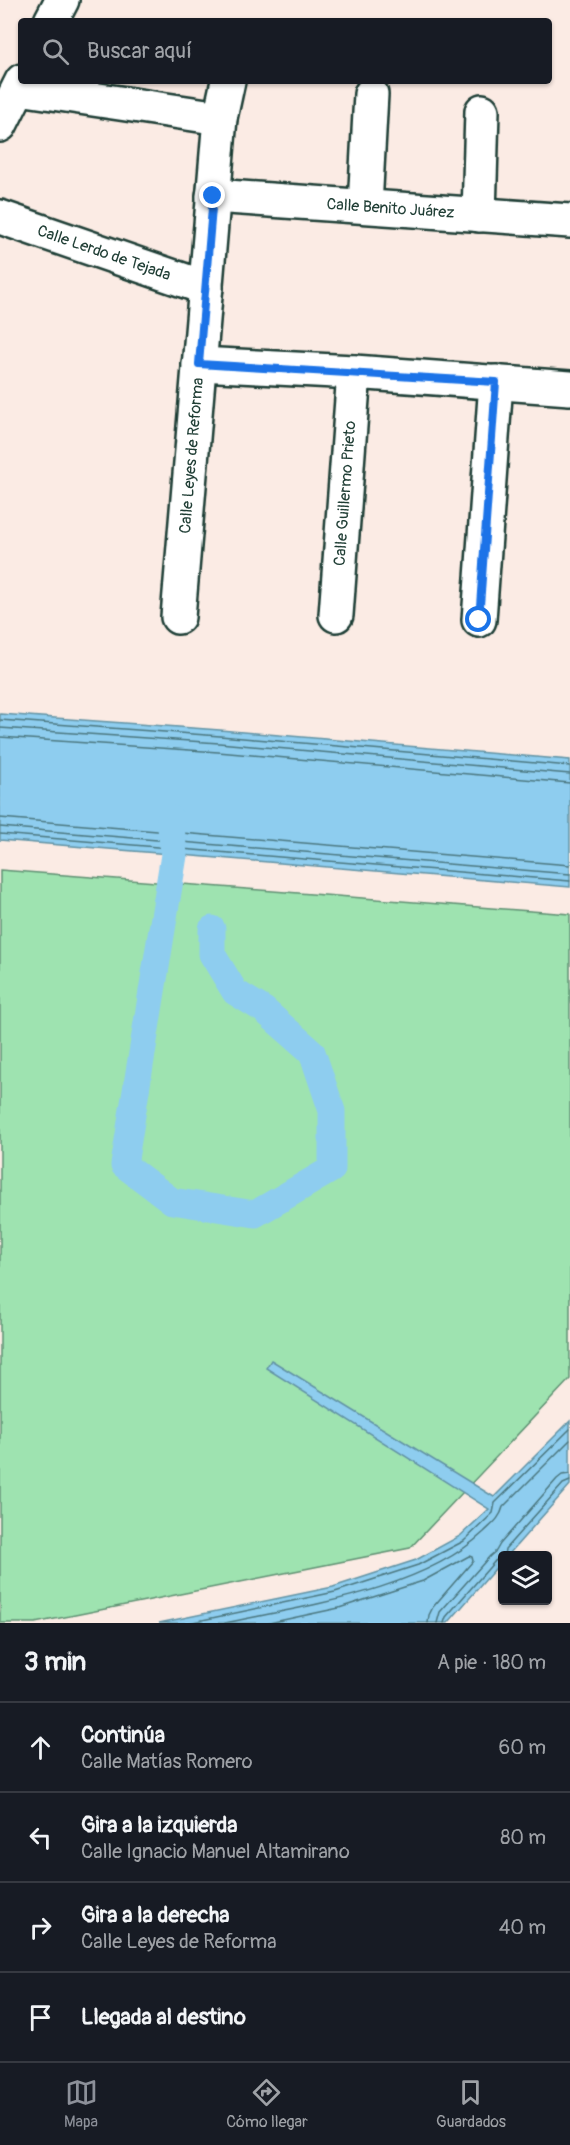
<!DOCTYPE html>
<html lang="es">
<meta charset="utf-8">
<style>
:root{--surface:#171b24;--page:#242831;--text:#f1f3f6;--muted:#9ea1a6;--line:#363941;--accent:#8c9099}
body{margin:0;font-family:Pangolin,sans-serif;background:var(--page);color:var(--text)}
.controls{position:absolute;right:18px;bottom:18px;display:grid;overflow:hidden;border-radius:6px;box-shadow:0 2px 4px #0004}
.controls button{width:54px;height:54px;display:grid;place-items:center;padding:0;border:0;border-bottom:2px solid var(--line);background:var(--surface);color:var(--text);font:30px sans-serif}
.stop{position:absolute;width:18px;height:18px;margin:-14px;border:4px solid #1a73e8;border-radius:50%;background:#fff}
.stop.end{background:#1a73e8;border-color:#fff;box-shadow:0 2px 6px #0008}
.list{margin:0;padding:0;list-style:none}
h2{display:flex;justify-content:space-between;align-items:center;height:78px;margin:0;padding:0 24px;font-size:26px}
h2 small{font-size:20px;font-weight:400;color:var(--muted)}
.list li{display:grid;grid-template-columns:39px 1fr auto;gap:18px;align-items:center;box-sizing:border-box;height:90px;padding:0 24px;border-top:2px solid var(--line)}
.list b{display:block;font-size:22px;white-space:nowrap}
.list p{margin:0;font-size:20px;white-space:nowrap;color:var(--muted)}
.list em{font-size:20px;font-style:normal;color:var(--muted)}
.icon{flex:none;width:33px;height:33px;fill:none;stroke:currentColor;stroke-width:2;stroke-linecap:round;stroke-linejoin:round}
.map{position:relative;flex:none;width:570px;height:1623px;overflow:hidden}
.search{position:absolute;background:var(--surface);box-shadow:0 2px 4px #0004;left:18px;right:18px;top:18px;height:66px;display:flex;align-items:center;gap:15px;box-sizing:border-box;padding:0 21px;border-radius:6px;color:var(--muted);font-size:22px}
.sheet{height:438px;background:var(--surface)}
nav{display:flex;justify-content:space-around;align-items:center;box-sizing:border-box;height:84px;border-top:2px solid var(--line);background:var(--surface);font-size:16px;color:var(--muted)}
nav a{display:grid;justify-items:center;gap:3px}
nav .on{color:var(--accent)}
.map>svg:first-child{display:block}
.green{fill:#9ee3b0;stroke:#5e9072;stroke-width:1.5}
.water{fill:#8ecdef;stroke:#6293a4;stroke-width:1.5}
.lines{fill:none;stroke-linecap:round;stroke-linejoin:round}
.shore{stroke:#4b777f;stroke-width:1.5}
.canal{stroke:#8ecdef;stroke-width:27}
.minor-casing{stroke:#1f3d34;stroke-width:38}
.minor{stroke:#fff;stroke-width:33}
.route{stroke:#1a73e8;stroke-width:8}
.labels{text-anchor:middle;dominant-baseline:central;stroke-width:4.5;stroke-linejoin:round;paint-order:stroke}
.street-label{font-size:16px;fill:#1f3d34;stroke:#fff}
</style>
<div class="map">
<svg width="570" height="1623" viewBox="0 0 570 1623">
<rect width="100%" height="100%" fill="#fbebe4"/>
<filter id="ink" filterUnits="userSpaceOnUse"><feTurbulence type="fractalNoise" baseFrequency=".0167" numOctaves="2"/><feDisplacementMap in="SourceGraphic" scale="12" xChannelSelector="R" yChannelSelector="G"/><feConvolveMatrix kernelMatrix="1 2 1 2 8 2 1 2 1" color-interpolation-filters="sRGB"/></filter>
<g filter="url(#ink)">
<path class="green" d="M0,870L570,914V1379L410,1548L35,1623H0Z"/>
<path class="water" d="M0,714L220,730L570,760V887L0,840Z
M271,1360L494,1497L570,1421V1485L508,1555L502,1556V1561L448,1623H159L333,1587L416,1560L460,1536L489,1509L266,1368Z"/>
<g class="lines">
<path class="shore" d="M0,720L220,736L570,766
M0,728L219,743L570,774
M0,737L218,752L570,783
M0,818L570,865
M0,827L570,874
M0,834L570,881
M504,1556L505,1549L563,1484L570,1481
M188,1623L335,1592L418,1565L464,1541L493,1513L495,1503L570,1429
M225,1623C306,1606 422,1590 484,1532C492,1524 500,1519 503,1507L570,1440
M269,1623L339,1608L423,1581L469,1556L472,1557L473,1561L433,1607L429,1615L428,1623
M437,1623L440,1612L490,1556L496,1551L500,1544L557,1479L562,1475L570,1474
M444,1623L446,1617L495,1561L502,1557"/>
<path class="canal" d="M170,818L174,855L124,1165L172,1201L255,1214L332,1169V1111L312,1052L264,1010L235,992L212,954V929"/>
<defs>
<g id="minor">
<path d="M51,21L62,0"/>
<path d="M19,88L220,118"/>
<path d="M0,125L22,81"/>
<path id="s1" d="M213,196L570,221"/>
<path d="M365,206L371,94"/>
<path d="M479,215L482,111"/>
<path id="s2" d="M0,217L206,288"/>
<path d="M199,364L354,372L570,388"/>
<path id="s3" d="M336,615L354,372"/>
<path id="s4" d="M178,617L220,118L228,81"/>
<path d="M479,620L496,382"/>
</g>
</defs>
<use href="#minor" class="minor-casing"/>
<use href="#minor" class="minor"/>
</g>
</g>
<g class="lines" filter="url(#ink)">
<path class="route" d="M213,196L199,364L496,382L479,620"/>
</g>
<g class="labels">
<g class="street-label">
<text stroke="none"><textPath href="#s1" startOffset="178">Calle Benito Juárez</textPath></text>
<text stroke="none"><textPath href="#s2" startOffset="110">Calle Lerdo de Tejada</textPath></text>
<text stroke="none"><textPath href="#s4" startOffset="162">Calle Leyes de Reforma</textPath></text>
<text stroke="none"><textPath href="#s3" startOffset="122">Calle Guillermo Prieto</textPath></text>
</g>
</g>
</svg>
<div class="controls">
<button><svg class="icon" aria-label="layers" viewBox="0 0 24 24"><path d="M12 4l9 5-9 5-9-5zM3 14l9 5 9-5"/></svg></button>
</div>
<div class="stop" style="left:479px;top:620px"></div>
<div class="stop end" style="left:213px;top:196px"></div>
<div class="search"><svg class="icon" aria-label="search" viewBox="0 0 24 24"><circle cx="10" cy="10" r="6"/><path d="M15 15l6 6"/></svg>Buscar aquí</div>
</div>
<section class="sheet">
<h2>3 min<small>A pie · 180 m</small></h2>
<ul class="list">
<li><svg class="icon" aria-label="ahead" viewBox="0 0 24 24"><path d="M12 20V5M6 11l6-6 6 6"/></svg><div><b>Continúa</b><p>Calle Matías Romero</p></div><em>60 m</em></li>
<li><svg class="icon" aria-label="left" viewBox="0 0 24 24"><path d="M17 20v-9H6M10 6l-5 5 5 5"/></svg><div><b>Gira a la izquierda</b><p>Calle Ignacio Manuel Altamirano</p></div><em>80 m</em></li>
<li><svg class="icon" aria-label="right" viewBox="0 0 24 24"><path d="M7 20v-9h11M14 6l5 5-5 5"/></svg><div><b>Gira a la derecha</b><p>Calle Leyes de Reforma</p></div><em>40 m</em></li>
<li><svg class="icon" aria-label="arrive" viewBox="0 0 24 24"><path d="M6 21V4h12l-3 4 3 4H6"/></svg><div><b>Llegada al destino</b></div></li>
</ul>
</section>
<nav>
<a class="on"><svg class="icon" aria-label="map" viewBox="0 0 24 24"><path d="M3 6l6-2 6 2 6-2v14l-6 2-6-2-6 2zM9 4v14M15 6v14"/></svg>Mapa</a>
<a><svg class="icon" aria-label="directions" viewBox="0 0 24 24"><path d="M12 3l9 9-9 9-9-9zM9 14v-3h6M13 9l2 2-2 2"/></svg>Cómo llegar</a>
<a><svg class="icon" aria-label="saved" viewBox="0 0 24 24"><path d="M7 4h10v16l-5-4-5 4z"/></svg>Guardados</a>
</nav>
